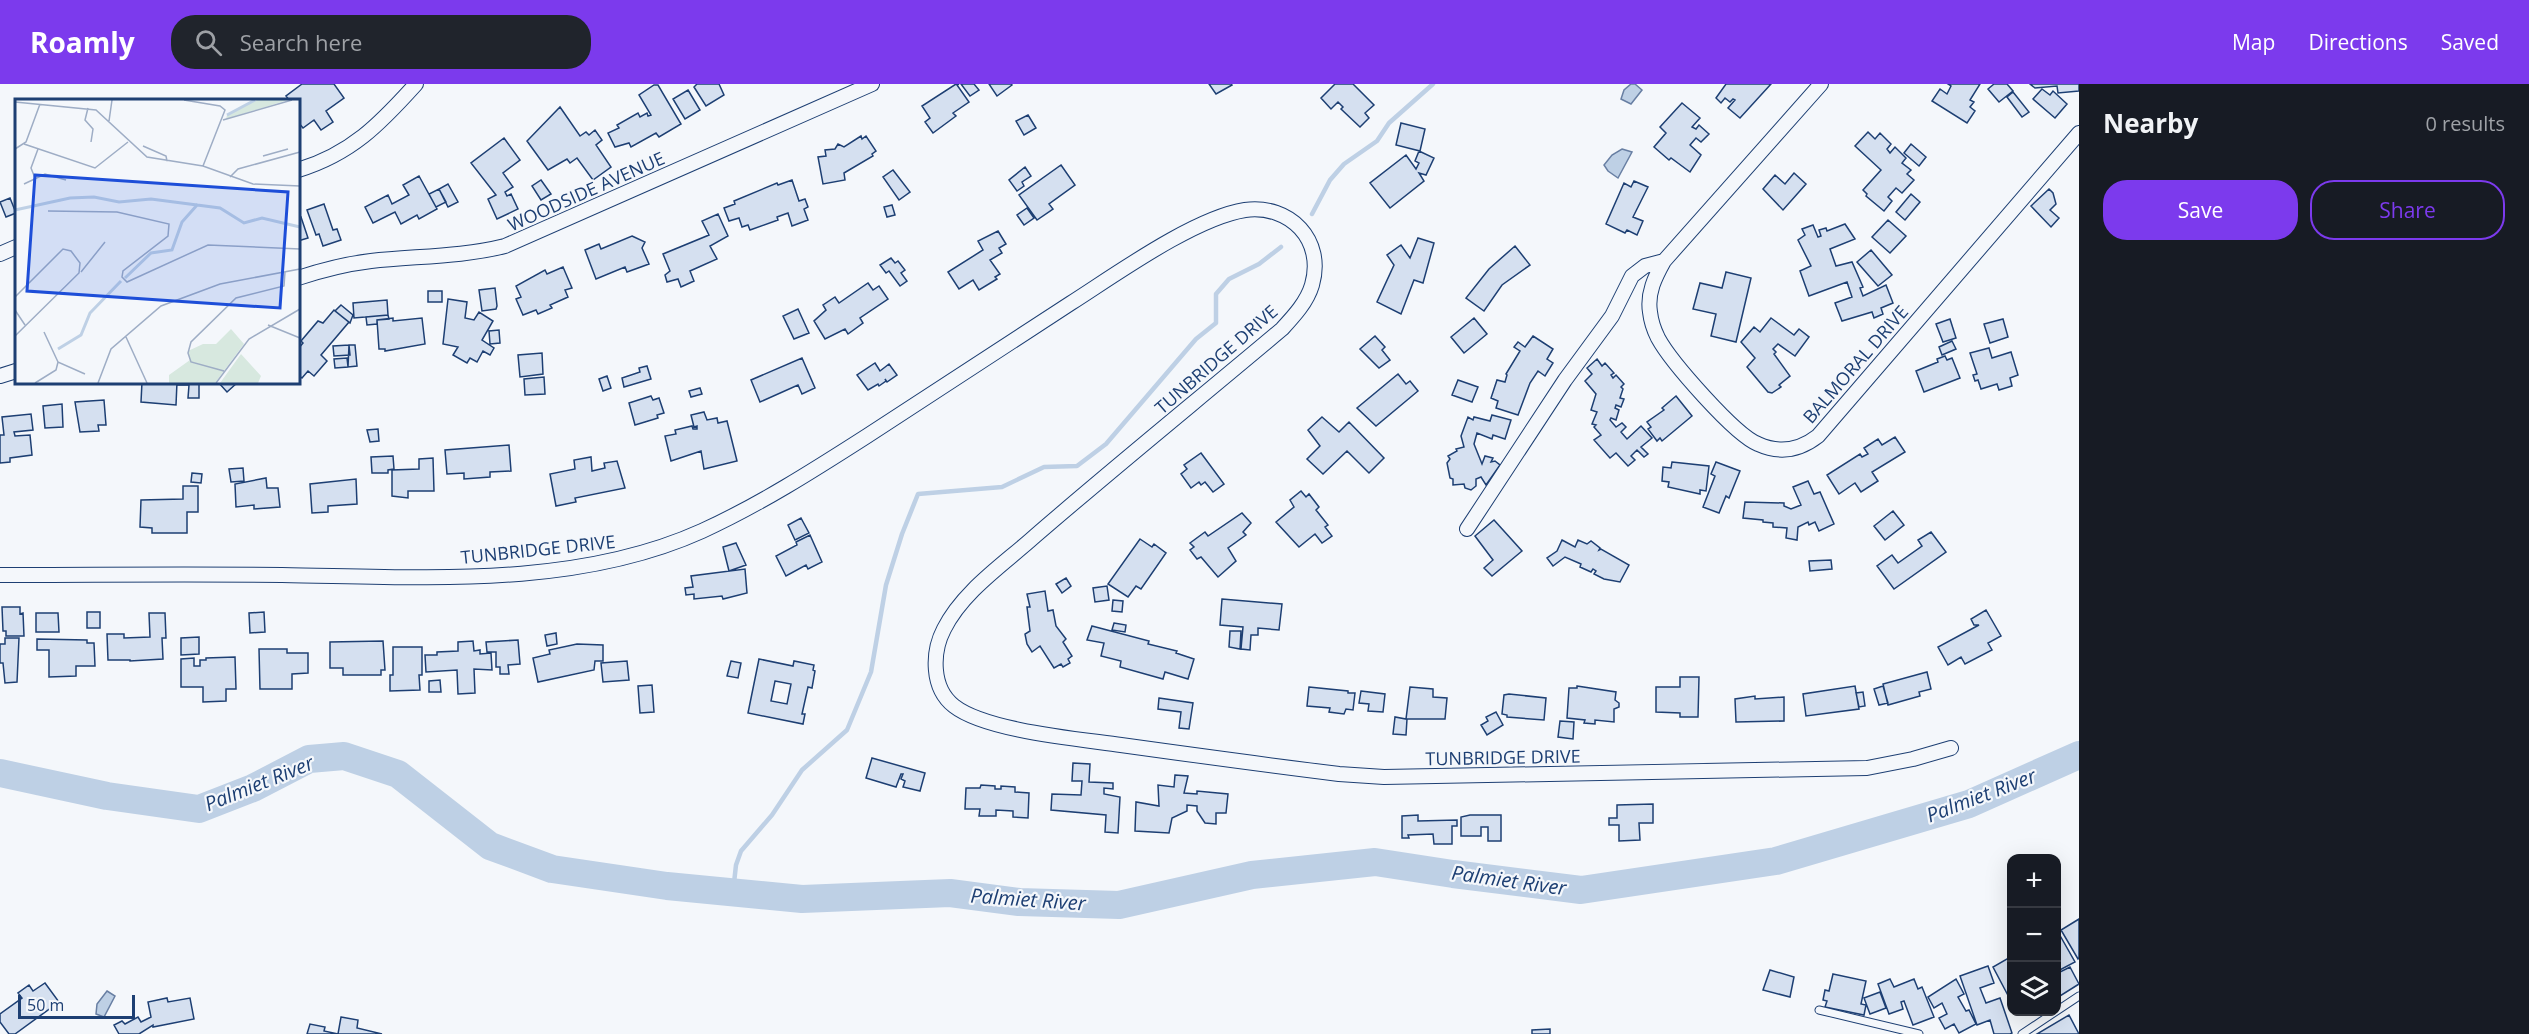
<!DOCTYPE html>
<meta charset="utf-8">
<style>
:root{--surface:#171b24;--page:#20242c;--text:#f1f3f6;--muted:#9ea1a6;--line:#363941;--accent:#7c3aed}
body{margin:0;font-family:"Open Sans",sans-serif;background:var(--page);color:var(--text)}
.controls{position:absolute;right:18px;bottom:18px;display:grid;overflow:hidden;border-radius:12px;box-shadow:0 6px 24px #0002}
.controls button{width:54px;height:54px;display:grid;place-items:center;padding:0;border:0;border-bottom:2px solid var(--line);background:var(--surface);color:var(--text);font:30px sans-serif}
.scale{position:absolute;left:18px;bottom:15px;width:117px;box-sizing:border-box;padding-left:6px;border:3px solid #1d3f73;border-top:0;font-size:16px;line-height:21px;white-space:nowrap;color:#1d3f73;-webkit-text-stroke:4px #f4f7fb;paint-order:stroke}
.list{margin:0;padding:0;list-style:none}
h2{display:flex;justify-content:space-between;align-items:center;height:78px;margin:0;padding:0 24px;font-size:26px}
h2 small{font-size:20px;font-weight:400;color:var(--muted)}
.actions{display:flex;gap:12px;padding:18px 24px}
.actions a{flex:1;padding:14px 0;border:2px solid var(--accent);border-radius:24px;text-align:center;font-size:21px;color:var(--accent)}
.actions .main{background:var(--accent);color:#fff}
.icon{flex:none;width:33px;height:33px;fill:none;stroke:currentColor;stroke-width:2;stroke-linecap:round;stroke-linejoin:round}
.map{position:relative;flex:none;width:2079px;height:950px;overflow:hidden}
header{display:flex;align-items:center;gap:36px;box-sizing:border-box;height:84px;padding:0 30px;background:var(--accent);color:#fff}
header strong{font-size:28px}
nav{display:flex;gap:33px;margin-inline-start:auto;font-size:21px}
.search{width:420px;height:54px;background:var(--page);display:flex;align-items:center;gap:15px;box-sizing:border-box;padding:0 21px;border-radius:24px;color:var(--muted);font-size:22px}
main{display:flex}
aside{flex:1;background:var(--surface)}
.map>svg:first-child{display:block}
.water{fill:#bed0e5;stroke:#687fa3;stroke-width:1.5}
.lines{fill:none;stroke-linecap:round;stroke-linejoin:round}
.stream{stroke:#bed0e5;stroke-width:4.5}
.river{stroke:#bed0e5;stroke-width:28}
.building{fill:#d5e0f0;stroke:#1d3f73;stroke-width:1.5;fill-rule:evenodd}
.service-casing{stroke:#1d3f73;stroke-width:9}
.minor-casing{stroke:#1d3f73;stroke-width:16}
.service{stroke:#f4f7fb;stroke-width:7}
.minor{stroke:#f4f7fb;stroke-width:14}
.labels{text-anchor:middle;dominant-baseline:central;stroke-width:4.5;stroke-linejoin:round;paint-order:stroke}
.street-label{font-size:18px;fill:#1d3f73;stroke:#f4f7fb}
.water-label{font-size:20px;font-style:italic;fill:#1d3f73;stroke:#f4f7fb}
.inset-river{fill:none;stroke:#bed0e5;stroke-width:3}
.inset-road{fill:none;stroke:#9eadc5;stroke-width:1.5}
.view{fill:#1d4ed8;fill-opacity:0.15;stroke:#1d4ed8;stroke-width:3}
.inset-edge{fill:none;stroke:#1d3f73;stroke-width:3}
</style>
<header>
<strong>Roamly</strong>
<div class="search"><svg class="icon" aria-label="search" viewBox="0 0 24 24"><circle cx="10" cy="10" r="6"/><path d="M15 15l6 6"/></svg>Search here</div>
<nav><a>Map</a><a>Directions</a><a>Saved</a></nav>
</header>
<main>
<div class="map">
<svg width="2079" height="950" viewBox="0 0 2079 950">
<rect width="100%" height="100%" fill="#f4f7fb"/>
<path class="water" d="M1631,0H1635L1642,6L1631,20L1621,15L1624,6Z
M1622,65L1632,68L1618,94L1608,87L1604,81L1612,71Z
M107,907L115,912L104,933L96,930L97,920Z"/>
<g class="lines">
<path class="stream" d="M1312,130L1330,96L1344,80L1377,57L1389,39L1433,0
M733,808L736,781L741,767L772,731L802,686L847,646L871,588L886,501L902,450L918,410L1002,403L1044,383L1077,382L1106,360L1196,255L1216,239V210L1229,195L1259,180L1281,163"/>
<path class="river" d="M0,689L107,712L199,725L253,704L309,675L344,672L398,690L490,762L552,785L667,802L802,815L950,809L1019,818L1119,821L1252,791L1375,778L1453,790L1581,806L1776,777L1969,720L2079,671"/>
</g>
<path class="building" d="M302,0H334L344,14L326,27L333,38L321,46L314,36L303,44L298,38V16H289L286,12Z
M697,0H719L724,11L706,22L694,3Z
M956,0H959L957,1L969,18L953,29L956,32L933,49L925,38L930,34L922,22Z
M961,0H974L979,6L970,12Z
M989,0H1011L1012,1L997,12Z
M1209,0H1231L1232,1L1216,10Z
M1335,0H1353L1374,21L1365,29L1369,34L1360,43L1341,25L1343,23L1338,18L1331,25L1321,14Z
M1726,0H1771L1740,34L1728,24L1735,16L1733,15L1730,18L1725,14L1721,19L1716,14Z
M1948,0H1980L1970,16L1974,18L1970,23L1975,27L1967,39L1932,17L1940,5L1947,10L1951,2Z
M1994,0H2007L2013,7L1999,18L1988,5Z
M2030,0H2079V7L2058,9L2057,2L2035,4Z
M654,1H658L681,40L659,53L656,49L631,63L629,59L615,63L608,49L619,44L617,41L638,29L640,33L647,29L648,32L651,31L639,11Z
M2042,5L2050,11L2053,7L2067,20L2055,34L2033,15Z
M688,6L700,26L685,35L673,15Z
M2013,8L2029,28L2022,33L2007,13Z
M1682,19L1700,34L1692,43L1696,45L1699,41L1709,50L1701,58L1696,54L1690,61L1701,71L1690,88L1671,74L1669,76L1654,63L1666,49L1660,43Z
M560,23L580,52L586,48L589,51L595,46L602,56L596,61L611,83L593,96L577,74L570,79L567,75L548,86L527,57Z
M1028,31L1036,44L1024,51L1016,37Z
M1401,39L1425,45L1420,67L1396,61Z
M1868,48L1875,55L1880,49L1891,60L1887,65L1890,69L1895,63L1906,74L1902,79L1911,86L1907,90L1914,96L1902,109L1896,104L1888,113L1892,117L1884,127L1866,112L1867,110L1863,106L1881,86L1855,62Z
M861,52L862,55L866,52L876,67L872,70L873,72L844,89L845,96L823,100L818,73L826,72L825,66L835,65L838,60L844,63Z
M504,54L520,76L503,89L513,103L505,108L507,112L511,110L518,125L497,135L488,115L496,111L471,79Z
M1911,60L1926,73L1919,82L1904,69Z
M1419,67L1434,74L1426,91L1419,89L1424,97L1390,124L1370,99L1406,71L1416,85L1419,79L1415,77Z
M1061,81L1075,101L1049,120L1053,125L1037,136L1019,111Z
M1025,83L1031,92L1022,98L1024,102L1017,107L1009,96Z
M893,86L910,108L899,116L883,93Z
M1794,89L1806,100L1783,126L1763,105L1775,91L1785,100Z
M419,92L437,125L419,135L417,131L401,140L395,128L373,139L365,123L388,111L392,120L409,111L403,101Z
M541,96L551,110L541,116L532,102Z
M792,96L799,117L805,115L808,123L804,125L808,136L792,142L788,129L777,133L778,136L750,146L748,141L742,143L739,134L729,137L724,124L735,120L734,117L777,99L778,101Z
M1634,97L1648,103L1633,133L1643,137L1637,151L1627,146L1625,149L1606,140L1624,99L1631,103Z
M448,100L458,118L448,123L439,105Z
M439,105L446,118L436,123L429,110Z
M2049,105L2053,109L2056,120L2050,126L2059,134L2051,143L2031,122Z
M1911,110L1920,118L1905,136L1896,128Z
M10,114L16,129L6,133L0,118Z
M324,120L333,146L337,145L341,156L323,162L319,150L316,151L307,126Z
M892,121L895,131L887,133L884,123Z
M1027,124L1034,134L1024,141L1017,131Z
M718,130L728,152L710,162L717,175L690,187L694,197L681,203L678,195L667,198L665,191L670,187L663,170L709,151L702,137Z
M301,133L308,154L298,157V134Z
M1888,136L1906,152L1890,169L1872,153Z
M1845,140L1855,155L1830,165L1836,182L1852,178L1863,203L1860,204L1863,212L1886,201L1893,219L1881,224L1883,230L1874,234L1872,228L1842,237L1835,219L1852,213L1847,198L1809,212L1800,187L1811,182L1798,156L1805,151L1802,145L1813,141L1818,153L1821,152L1819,146L1826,144L1827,147Z
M998,147L1006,160L999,164L1002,169L990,176L1000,190L995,193L997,195L979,206L973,196L959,205L948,188L983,166L978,157Z
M632,152L645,158L642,164L649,180L627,188L625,183L596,195L585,166L599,160L601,165Z
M1418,154L1434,159L1423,199L1414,196L1401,230L1377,218L1394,181L1387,171L1401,161L1410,174Z
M1515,162L1530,181L1502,201L1484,227L1466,214L1489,185Z
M1871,166L1892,191L1878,202L1857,178Z
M891,174L895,179L898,177L905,186L901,189L907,197L900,202L889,187L886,189L880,181Z
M563,183L572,204L565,206L568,213L550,221L552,224L538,230L536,226L523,231L516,215L521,213L516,202L545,186L547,190Z
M1726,188L1751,194L1736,258L1711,252L1716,230L1693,225L1700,199L1722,204Z
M868,199L873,206L879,202L888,215L860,234L863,239L848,250L845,245L825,255L814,237L826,226L823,221L835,213L839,219Z
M495,204L497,222L496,225L482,227L479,206Z
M428,207H442V218H428Z
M448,215L467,218L465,234L474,236L479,228L493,237L482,256L494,264L490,271L483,267L477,278L470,274L467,279L453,271L458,263L443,260Z
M387,216L388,231L354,234L353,219Z
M341,221L353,231L350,239L335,227Z
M798,225L809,249L794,255L783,232Z
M334,226L349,238L321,271L327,277L314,292L308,287L302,294L298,291V265L303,259L301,257L318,237L323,239Z
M388,231L389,235L377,236V240L367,241L366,233Z
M393,234V237L422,234L425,260L385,267V265H379L377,236Z
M1474,234L1487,250L1464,269L1451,253Z
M1771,234L1794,251L1799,245L1809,253L1795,272L1778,260L1773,265L1776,268L1774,270L1790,292L1779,301L1781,303L1772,309L1768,308L1747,283L1755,274L1741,258L1754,243L1760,248Z
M1950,235L1956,254L1943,258L1936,240Z
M2003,235L2008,253L1990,259L1984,240Z
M499,246L500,259L490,260L489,247Z
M1375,252L1385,263L1382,266L1390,276L1379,284L1360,265Z
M1533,252L1553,265L1547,275L1553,279L1545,292L1538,287L1530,299L1518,331L1496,324L1498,317L1491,314L1497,296L1505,298L1507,291L1506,290L1520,267L1514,263L1518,258L1525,263Z
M1952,257L1956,265L1942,271L1939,263Z
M349,261H355L357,282L348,283Z
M349,261L350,271L334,272L333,262Z
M1989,264L1992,274L2011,268L2018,291L2010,294L2012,302L1999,306L1997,300L1981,305L1978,296L1975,297L1973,291L1977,290L1970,269Z
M542,269L543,290L520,293L518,271Z
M1945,272L1947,276L1952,274L1960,294L1924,308L1916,287L1938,278L1937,275Z
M347,274L348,283L335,284L334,275Z
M802,274L815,304L802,310L798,301L760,318L751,296Z
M1597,275L1602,282L1605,279L1614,289L1611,291L1613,294L1616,291L1624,300L1621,303L1623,305L1620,314L1624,315L1621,323L1616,321L1615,324L1619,326L1616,336L1611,334L1610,336L1616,343L1622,339L1626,343L1621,348L1627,355L1641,342L1652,354L1641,363L1648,370L1644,373L1637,366L1631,372L1635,376L1628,382L1616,369L1610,374L1594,356L1601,351L1594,343L1596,341L1592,340L1597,328L1591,326L1596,310L1585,297L1592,290L1587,284Z
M875,279L880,287L889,280L897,291L887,298L885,295L886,297L879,302L878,300L868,306L857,291Z
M647,282L651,295L624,303L622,294L640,288L639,284Z
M1398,290L1406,300L1410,297L1418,307L1376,342L1357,324Z
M607,292L611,304L603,307L599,295Z
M544,293L545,310L525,311L524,295Z
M1458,296L1478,303L1472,318L1452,311Z
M142,298H177L176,321L141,318Z
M178,298H199V314H188L189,301H178Z
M218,298H238L227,308Z
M700,304L702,310L691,313L689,307Z
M651,312L653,316L659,314L664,329L657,331L658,334L635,341L629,319Z
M1676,312L1692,332L1662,357L1660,354L1657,357L1648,345L1651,343L1647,338L1664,326L1662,324Z
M104,316L106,341H98L99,347L80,348L75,318Z
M62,320L63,343L45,344L43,322Z
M704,328L707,336L717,334L718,339L727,337L737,377L704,385L701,367L671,377L665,352L676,350L675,346L692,342L693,345H697V342L694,343L691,331Z
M31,330L33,346L14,348L15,352L30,351L32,371L10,374V378L0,379V351H4L2,333Z
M1492,331L1511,336L1505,355L1493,351L1492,355L1477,349L1474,360L1482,380L1485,372L1493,374L1491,378L1495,377L1500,381L1486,401L1481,393L1476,395V402L1471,406L1465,404L1464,400L1453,401V395L1450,394L1447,379L1450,375L1448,372L1457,367L1456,365L1464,363L1461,352L1468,333L1473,336L1474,333L1490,337Z
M1322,333L1339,348L1349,338L1384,374L1369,389L1347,367L1323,390L1307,375L1320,362L1308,346Z
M378,345L379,357L370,358L367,346Z
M1895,353L1905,368L1872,388L1878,397L1861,408L1855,399L1839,410L1827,391L1860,370L1862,373L1868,370L1864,364L1878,355L1882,361Z
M509,361L511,387L490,388V393L464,395V389L447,390L445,366Z
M1201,369L1224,400L1213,408L1205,398L1201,401L1199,398L1191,404L1181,390L1187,385L1184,381Z
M393,372L394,385L388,386V389H372L371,373Z
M591,373L592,387L605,384L604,379L617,377L625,404L575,414L576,418L556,422L550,390L575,385L574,376Z
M433,374L434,407H408V414L392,412V386L419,385V375Z
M1672,378L1709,382L1706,407L1700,406V410L1668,403L1669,398L1662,397L1663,383L1671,384Z
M1716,378L1740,387L1729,414L1726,412L1719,429L1703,423L1715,392L1711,390Z
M243,384L244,397L231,398L229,385Z
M192,389L202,390L201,399L191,398Z
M266,394L267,404H278L280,423L254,425V421L236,423L235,400Z
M356,395L357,420L328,422V428L312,429L310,400Z
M1808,397L1814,410L1820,408L1834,440L1819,447L1815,438L1809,441L1808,438L1798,443L1797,456L1786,454L1787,444L1773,443V439L1763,438V436L1743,434L1745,418L1784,419V422L1791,425L1801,421L1793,403Z
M183,402H198V428H187V449H152V444L140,443L141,416L183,415Z
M1301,407L1306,413L1309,410L1319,423L1316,426L1328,441L1325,443L1332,452L1322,459L1315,450L1299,463L1276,438L1294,423L1290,416Z
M1893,427L1904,441L1885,456L1874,442Z
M1242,429L1251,439L1243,448L1246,451L1228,464L1236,477L1218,493L1201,473L1197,475L1190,466L1194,463L1190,459L1205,448L1208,452Z
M801,434L809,449L795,456L788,441Z
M1494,436L1522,467L1492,492L1484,484L1493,476L1475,452Z
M1931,448L1946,468L1894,505L1877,482L1892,471L1898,479L1922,462L1918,456Z
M810,451L822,478L808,485L806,481L786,492L776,472L797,461L796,458Z
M1140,455L1152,463L1154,460L1166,469L1141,505L1136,502L1128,513L1108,500Z
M1562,456L1575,463L1578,456L1587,460L1591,457L1600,464L1599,466L1601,465L1629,481L1620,498L1604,495L1594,490L1596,487L1593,485L1591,488L1580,483L1581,480L1565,473L1553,482L1547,474L1557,467Z
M736,459L746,481L729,487L723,463Z
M1831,476L1832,485L1810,487L1809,477Z
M745,485L747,509L723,515L722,512L694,515V510L686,511L685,504L693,503L691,492Z
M1066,494L1071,502L1062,509L1056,500Z
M1107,502L1109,516L1095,518L1093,504Z
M1045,507L1048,527L1053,526L1056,542L1066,555L1063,558L1072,572L1068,575L1070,579L1063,583L1061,580L1054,584L1040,562L1032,568L1027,560L1025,550L1030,547L1027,523H1030L1027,510Z
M1222,515L1282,520L1279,546L1258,544V551H1251L1250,566L1241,565L1243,543L1220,541Z
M1113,516L1123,517L1122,528L1112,527Z
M2,523H20V530L23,529L24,552H6V547H3Z
M1986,526L2001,552L1988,559L1992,566L1965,580L1961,573L1948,581L1938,563L1979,541H1974L1971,535Z
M87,528H100V544H87Z
M264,528L265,548L250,549L249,529Z
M36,529H58L59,548H36Z
M149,529H165L166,554H162L163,575L130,577V576H108L107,550H124V554L150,553Z
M1114,539L1126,541L1125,548L1112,546Z
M1092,542L1149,557L1148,560L1177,567L1176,569L1194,575L1188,595L1165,588L1163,595L1120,583L1121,577L1101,572L1104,559L1087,556Z
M1230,547H1241L1240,565L1229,563Z
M556,549L557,560L547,562L545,551Z
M199,553V570L181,571V554Z
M5,554H19L17,598L5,599L3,579H0V560H5Z
M37,555L87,556V559H94L95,582H76V592L49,593V566H37Z
M518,556L520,580L508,581L509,590H500V583H496V568H487L486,558Z
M383,557L385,586H381V591H343V584H330V558Z
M473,557L474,567L480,566V570L491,569L492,586L474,585L475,609L458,610L457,586L426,588L425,571H437V568L458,567V558Z
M577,560L603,561V577H595L594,586L538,598L533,574L550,570L549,566Z
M393,563H422V591H419L420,606L390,607V591H393Z
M259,565H287V569H308V589L292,590V605H260Z
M235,573L236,605H226V617L203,618V603H181V575L194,574V582H200V576H206V574Z
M759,575L793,582L794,577L814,581L813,586L815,587L812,604L808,603L802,630H805L803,640L748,629ZM775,597L791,600L787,620L771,617Z
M627,577L629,596L603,598L601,579Z
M731,577L741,579L738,594L727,592Z
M1927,588L1931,605L1919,608L1920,612L1888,621L1883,600Z
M1680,593H1699L1698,633H1680V629L1656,628V603H1680Z
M440,596L441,608H429V597Z
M652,601L654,628L640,629L638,602Z
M1577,602L1616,608L1615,616L1619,619V623L1614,625V638L1595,636V640L1584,639L1585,636L1567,634L1569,604H1577Z
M1855,602L1859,625L1806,632L1803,610Z
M1883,602L1888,619L1879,621L1874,605Z
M1309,603L1348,607V609H1355L1353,626L1346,625L1344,630L1329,628L1330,624L1307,622Z
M1410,603L1433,605V613L1447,614L1445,635H1407L1406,651L1393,650L1395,633L1406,635Z
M1361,607L1385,610L1383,628L1368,627L1369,620L1359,619Z
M1863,608L1865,622L1859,623L1856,609Z
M1509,610L1546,614L1544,636L1507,633V631L1502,630L1504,611Z
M1755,612V615L1784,613V637L1736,638L1735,615Z
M1159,614L1193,619L1189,645L1179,644L1181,628L1158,625Z
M1496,628L1503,641L1487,651L1481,641L1488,637L1486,633Z
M1560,637L1574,638L1573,655L1558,653Z
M872,674L925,689L920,707L903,703L905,697L901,695L903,690H901L896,703L866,694Z
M1073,679L1090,680L1089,698L1113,699V705L1104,704V710L1120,713L1118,749L1105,748L1106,731L1051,726L1052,710L1081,711L1082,697H1072Z
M1175,691L1188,692L1184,709L1197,710V707L1228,710L1226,729H1216V740L1205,739L1197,727V722L1187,721V727L1172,734L1169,749L1135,747L1136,718L1159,722L1158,701L1174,703Z
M981,701L995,702V705H1001V702L1015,703V708L1029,709L1028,734L1013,733V727L996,726V732H979L980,725H965L966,704H980Z
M1653,720V739H1639L1640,756L1619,757V741H1609V734H1617V721Z
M1418,731V737L1457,736V742H1452V760H1434L1433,750L1408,751L1409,754H1402V732Z
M1470,731H1501V757H1488V743H1481V752H1461V733Z
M2079,835V874L2078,875L2061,846Z
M2058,848L2075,878L2056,888V849Z
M2012,872L2011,888L2012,919L1993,883Z
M1988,882L1994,899L1980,904L1986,919L2000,914L2012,949L2010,950H1994L1990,936L1977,941L1960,892Z
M2070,883L2079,900L2060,912L2056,906V890Z
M1770,886L1794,893L1790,913L1763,906Z
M1833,890L1866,897L1861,920L1866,921L1864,931L1825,923L1827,917L1823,916L1825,906L1829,907Z
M1890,895L1894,903L1914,895L1918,905L1922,903L1934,933L1913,941L1904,917L1901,918L1903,925L1889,930L1878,900Z
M1956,895L1964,910L1958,913L1966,927L1969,926L1976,940L1959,949L1954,940L1945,945L1939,934L1947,930L1942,919L1934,924L1928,913Z
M45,899L59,918L15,950H9L0,938V930L22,914L18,909L29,901L33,907Z
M1880,908L1886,924L1870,930L1864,914Z
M167,914L168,918L190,914L194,935L153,943V941L139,950H119L114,941L122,937L125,940L138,933L141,938L151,933L148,918Z
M2069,931L2079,950H2037Z
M341,933L358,936L357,944L382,950H307L310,940L325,943L324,947L338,950Z
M1550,945V950H1532V946Z"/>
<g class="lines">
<defs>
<path id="service" d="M1819,926L1919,950
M2022,950L2079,912"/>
<path id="minor" d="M1821,0L1664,177C1655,193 1647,209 1650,228C1651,237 1654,246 1658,254C1671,278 1735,351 1758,360C1780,370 1800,366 1818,352L2079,49
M298,86C351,70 380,40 416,0
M0,170L16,163
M298,194C322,186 346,180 371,177C416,172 461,173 505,162L872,0
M0,292L16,287
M1467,445L1565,296L1612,232L1632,192L1645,182L1664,177
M0,491C94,491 188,490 282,491C419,493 574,505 702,447C759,421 814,386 867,352C935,308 1003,264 1071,219C1115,191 1194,134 1245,126C1290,120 1325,156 1312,201C1307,218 1294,232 1282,245C1200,314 1116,382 1035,452C1004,480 963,507 944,545C932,568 931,604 954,622C986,647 1079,655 1121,661C1193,671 1266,681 1339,690L1384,693L1867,684L1913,675L1951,664"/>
</defs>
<use href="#service" class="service-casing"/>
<use href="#minor" class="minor-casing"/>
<use href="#service" class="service"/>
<use href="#minor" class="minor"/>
</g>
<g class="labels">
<g class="street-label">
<text transform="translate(586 107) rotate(-24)">WOODSIDE AVENUE</text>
<text transform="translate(1216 275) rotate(-41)">TUNBRIDGE DRIVE</text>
<text transform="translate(1855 280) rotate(-49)">BALMORAL DRIVE</text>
<text transform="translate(538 465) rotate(-6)">TUNBRIDGE DRIVE</text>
<text transform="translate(1503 673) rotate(-1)">TUNBRIDGE DRIVE</text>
</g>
<g class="water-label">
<text transform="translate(259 699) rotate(-22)">Palmiet River</text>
<text transform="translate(1981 711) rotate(-21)">Palmiet River</text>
<text transform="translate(1509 796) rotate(8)">Palmiet River</text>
<text transform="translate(1028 815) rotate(4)">Palmiet River</text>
</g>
</g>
<g transform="translate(15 15)">
<rect width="285" height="285" fill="#f4f7fb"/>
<path d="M242,1H273L211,20L212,16ZM216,230L229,245L200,284H154V276L175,261L173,252L188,245H201ZM226,255L246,277L243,284H205Z" fill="#d7e8df"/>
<path class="inset-river" d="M212,16L240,1M0,111L55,99L79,98L104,103L136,100L205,109L229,124L247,119L285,128M110,179L136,154L157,151L167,123L183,105M43,250L66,236L75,214L106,182"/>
<path class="inset-road" d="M169,1L205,7L210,11L188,67M0,3L81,11L132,58L188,67L238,85L285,87M73,9L70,21L78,30L76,43M208,21L277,1M94,22L97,1M9,45L80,69L113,43M128,47L151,57L152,62M0,50L11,43L25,5M248,57L273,50M215,78L223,70L285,53M20,79L16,69L23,50M9,85L30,75L51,81M33,112L102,113L154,125L153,137L108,172L107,178L112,183L193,146L285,150M66,173L90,143M0,198L48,150L56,152L65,164L64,174L0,237M0,211L10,226M253,226L285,239M29,233L43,263M111,238L132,284M209,272L176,263L173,254L176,243L221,199L269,187L270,173M20,284L41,271L43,263L70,275M83,284L96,250L146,207L205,185L285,170M201,284L234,240L285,210"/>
<path class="view" d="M20,76L273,93L265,209L12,192Z"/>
<rect width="285" height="285" class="inset-edge"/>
</g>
</svg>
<div class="controls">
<button>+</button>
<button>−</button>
<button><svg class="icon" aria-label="layers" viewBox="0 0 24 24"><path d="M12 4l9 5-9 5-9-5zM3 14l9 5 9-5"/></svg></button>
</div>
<div class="scale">50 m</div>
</div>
<aside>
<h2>Nearby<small>0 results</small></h2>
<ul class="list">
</ul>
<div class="actions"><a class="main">Save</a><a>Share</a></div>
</aside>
</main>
